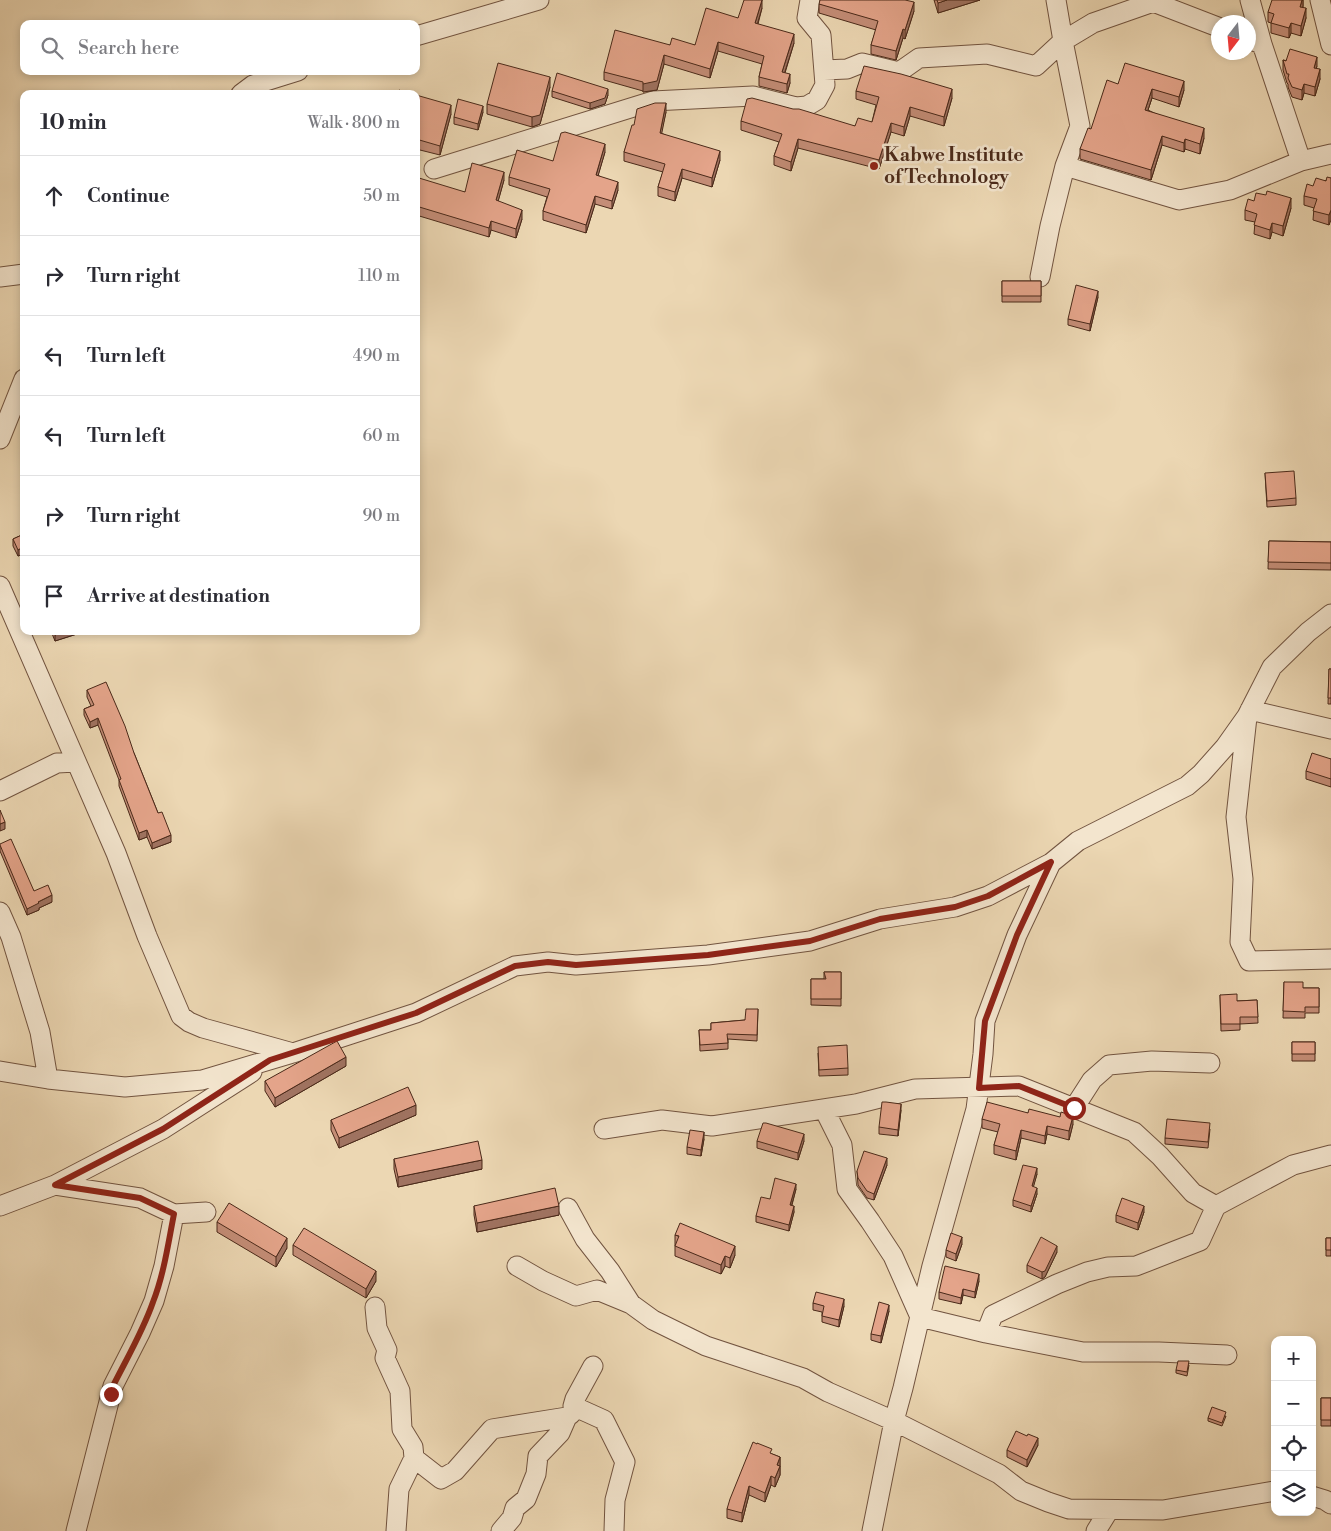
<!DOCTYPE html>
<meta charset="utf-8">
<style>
:root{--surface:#fff;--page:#f2f2f3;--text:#2b2b33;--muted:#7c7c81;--line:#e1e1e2}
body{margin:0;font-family:"Libre Bodoni",serif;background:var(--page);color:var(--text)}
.controls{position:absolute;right:15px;bottom:15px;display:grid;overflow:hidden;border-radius:10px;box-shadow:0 2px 8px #0003}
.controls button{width:45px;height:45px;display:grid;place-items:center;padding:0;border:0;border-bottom:1px solid var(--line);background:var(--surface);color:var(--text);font:25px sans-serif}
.compass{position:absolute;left:1211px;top:15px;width:45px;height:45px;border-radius:50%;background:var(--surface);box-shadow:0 2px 8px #0003;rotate:196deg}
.stop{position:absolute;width:15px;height:15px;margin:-11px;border:4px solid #8f2418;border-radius:50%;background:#fff}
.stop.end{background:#8f2418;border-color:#fff;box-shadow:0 1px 5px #0008}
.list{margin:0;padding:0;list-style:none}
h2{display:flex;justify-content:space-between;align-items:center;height:65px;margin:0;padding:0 20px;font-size:21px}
h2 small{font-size:16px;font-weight:400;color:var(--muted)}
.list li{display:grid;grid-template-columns:32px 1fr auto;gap:15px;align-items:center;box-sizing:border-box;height:80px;padding:0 20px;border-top:1px solid var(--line)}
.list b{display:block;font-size:19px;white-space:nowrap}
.list em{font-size:16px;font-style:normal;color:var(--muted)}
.icon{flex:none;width:28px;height:28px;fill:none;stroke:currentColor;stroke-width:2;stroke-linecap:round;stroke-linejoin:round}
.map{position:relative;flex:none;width:1331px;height:1531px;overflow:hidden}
.search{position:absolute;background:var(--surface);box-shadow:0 2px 8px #0003;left:20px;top:20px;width:400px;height:55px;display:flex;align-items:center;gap:12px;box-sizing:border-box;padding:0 18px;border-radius:10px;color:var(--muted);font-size:19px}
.panel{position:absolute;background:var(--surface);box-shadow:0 2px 8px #0003;left:20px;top:90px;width:400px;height:545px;border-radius:10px}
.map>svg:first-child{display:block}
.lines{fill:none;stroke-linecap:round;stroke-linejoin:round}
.minor-casing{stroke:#725440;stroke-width:21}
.minor{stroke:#f3e5ce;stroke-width:19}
.wall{fill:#c48d77;stroke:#4a2919}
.shaded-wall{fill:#a07361;stroke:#4a2919}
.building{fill:#e4a48a;stroke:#4a2919}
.route{stroke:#8f2418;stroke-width:6}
.poi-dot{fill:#8f2418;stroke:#f3e5ce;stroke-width:2}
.labels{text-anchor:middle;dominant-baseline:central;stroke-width:5;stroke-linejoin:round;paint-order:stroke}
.poi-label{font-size:19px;font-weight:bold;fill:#4a2919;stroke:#f3e5ce;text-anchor:start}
</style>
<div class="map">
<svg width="1331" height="1531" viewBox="0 0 1331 1531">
<rect width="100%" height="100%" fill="#ecd7b3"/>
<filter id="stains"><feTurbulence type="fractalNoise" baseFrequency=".004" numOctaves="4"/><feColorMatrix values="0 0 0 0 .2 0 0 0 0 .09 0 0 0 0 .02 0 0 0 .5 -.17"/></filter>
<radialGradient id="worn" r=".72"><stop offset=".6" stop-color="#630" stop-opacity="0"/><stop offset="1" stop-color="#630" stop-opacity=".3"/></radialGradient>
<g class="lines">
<defs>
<path id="minor" d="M1250,0L1262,44
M1320,0L1331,45
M1218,27L1153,2L1093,23L1063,41L1080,126L1065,166L1179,200L1230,190L1301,161L1331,154
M416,36L539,0
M1248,39L1262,44L1301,161
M824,70L847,69L862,63L899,72L919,58L987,54L1036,66L1063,41L1056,0
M241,94L253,85L298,71
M434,169L653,101L753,96L796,107L807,106L817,100L825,85L821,35L807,18L810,0
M0,277L24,274
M1040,277L1050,226L1065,166
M0,439L24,379
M0,586L116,853L147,936L181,1016L189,1022L203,1028L293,1053
M1250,710L1331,729
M1247,717L1236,817L1243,879L1240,942L1249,961L1331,959
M0,791L57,763L76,762
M0,912L11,937L40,1032L48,1079
M0,1071L48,1079L125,1087L202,1080L293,1053L416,1013L515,966L548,962L576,965L708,955L810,941L880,919L955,907L988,896L1051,863
M1074,1108L1092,1080L1109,1065L1152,1061L1210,1063
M824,1109L842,1145L847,1189L870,1221L893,1256L920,1317L986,1333L1083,1352H1159L1227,1355
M604,1129L662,1120L712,1126L856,1104L915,1089L1019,1086L1134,1132L1160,1156L1193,1193L1216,1206L1293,1165L1331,1155
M55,1185L140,1198L174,1214L206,1212
M0,1206L55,1185L163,1129L252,1072
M568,1208L585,1239L610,1271L631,1304
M517,1266L543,1281L576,1296L597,1290L631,1304L653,1320L706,1346L803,1378L828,1392L894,1421L999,1474L1021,1491L1048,1502L1069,1509L1163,1510L1275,1491
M375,1307L377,1328L387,1350L385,1358L400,1391L402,1429L413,1447L414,1458L399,1489L396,1531
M986,1333L993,1315L1057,1284L1087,1272L1108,1267L1136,1266L1200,1241L1216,1206
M593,1366L575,1399L573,1406L604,1420L625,1462L615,1500L614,1531
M414,1458L441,1479L455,1471L492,1429L567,1417L571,1414L576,1407
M1312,1496L1325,1500L1331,1504
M76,1531L113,1386L140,1333L154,1301L164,1266L174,1214
M501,1531L512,1518L515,1508L526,1499L536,1474L538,1456L560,1433L567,1417
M872,1531L894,1421L903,1388L932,1266L976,1109L983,1054L985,1021L1017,935L1051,863L1078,841L1187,786L1201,774L1225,747L1247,716L1272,667L1308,632L1331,614
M1096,1531L1109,1510"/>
</defs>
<use href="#minor" class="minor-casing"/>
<use href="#minor" class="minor"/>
</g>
<path class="wall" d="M934,0H980L938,13Z
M1303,0V8L1306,18L1301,36L1291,33L1289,38L1271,33V23L1268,22V12Z
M819,4L914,11L905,39L903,38L896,60L871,54V45L876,30L819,13Z
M762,8L758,24L794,43L785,73L790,83L787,93L759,86V77L762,64L718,51L710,78L664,64L657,90L643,92V91L604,80V72L670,45H695L738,18Z
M1283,60L1317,66L1316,68L1320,79L1315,96L1304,93L1302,100L1292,97L1288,87V84L1287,83L1283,70Z
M1118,84L1184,90L1179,107L1152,98L1148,110L1204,138L1200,154L1185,149L1184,152L1162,145L1151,180L1080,159V149Z
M550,87L540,124L532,127L487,114V104Z
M552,91L608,95L605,104L590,109L552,97Z
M856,91L952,98L944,126L910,116L904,136L891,132L879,169L798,148L791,171L774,165V156L779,142L741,130V121L855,126L872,122L876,105L856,99Z
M416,95L451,114L440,155L416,149Z
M483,112L478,130L454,124V117Z
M666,112L661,133L720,160L712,187L682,178L675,201L658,196V187L663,172L624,161V152L634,125Z
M605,152L598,175L618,190L612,209L595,204L586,233L543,220V211L547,197L509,185V177L553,161Z
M1331,178L1329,225L1313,220L1314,208L1304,205V196L1313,186Z
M504,180L498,201L522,219L516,238L491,230L489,237L416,215V189L465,192Z
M1254,201L1291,208L1283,236L1272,232L1270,239L1254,234L1255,222L1245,220V210Z
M1002,281H1041V302H1002Z
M1098,297L1090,331L1068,325V319Z
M1265,473L1296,498V505L1267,507Z
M24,534V554H23L18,556L13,546V539Z
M1269,541L1331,542V570L1268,569Z
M51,631H80V633L55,641Z
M1329,669H1331V704H1328Z
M87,690L134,753L158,813L171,842L152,849L147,837L139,840L119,786V780L98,725L90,728L84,715V709L91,706L87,697Z
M1331,759V787L1306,779V771Z
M0,844L34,891L52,902L39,908V910L27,915L0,851Z
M824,972H841V1006L811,1005V979H824Z
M1284,982L1303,988H1319V1013H1305V1018H1283Z
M1220,995L1237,1001L1257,1000L1258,1023L1240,1024V1030L1221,1031Z
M758,1009L757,1041L728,1039V1049L700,1051L699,1030H711V1023L745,1020Z
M1292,1042H1315V1061H1292Z
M818,1053L848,1068V1075L819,1076Z
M346,1066L275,1107L265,1091V1081Z
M901,1110L898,1136L879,1134V1127Z
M1028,1113L1073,1124L1069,1140L1047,1134L1045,1144L1021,1138L1016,1160L994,1154V1145L998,1132L982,1128V1119Z
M416,1115L339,1148L331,1130V1120Z
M1210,1129L1208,1148L1165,1144V1138Z
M704,1139L701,1156L687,1154V1147Z
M757,1141H804L798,1160L757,1148Z
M394,1159L482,1169L398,1187L394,1169Z
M887,1165L874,1200L867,1198L858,1185L857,1171Z
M1037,1174L1033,1187L1037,1194L1031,1212L1013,1206V1200Z
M796,1189L792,1205L794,1212L789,1231L756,1222V1216L770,1199Z
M474,1206L559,1215L477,1232L474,1215Z
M1144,1212L1138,1230L1116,1222V1215Z
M217,1222L287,1248L276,1267L217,1232Z
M675,1235L735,1255L730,1268L725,1266L721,1274L675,1256Z
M1326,1238H1331V1256H1326Z
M962,1244L956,1261L946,1257V1250Z
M293,1245L376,1281L366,1298L293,1255Z
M1057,1252L1045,1277L1042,1279L1027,1272V1265Z
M979,1281L975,1298L963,1295L961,1304L939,1299V1292Z
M813,1303L844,1306L839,1327L822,1322V1312L813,1310Z
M889,1311L881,1343L871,1340V1334Z
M1189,1365L1187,1376L1176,1373V1370Z
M1321,1398H1331V1426H1321Z
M1226,1416L1222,1426L1208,1421V1418Z
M1027,1436L1038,1445L1027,1467L1007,1457V1450Z
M772,1454L780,1457V1475L775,1487L771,1485L765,1502L749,1495L742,1522L727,1518V1509Z"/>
<path class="shaded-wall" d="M762,0V8L755,32V23Z
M947,0H980L938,13V3Z
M1302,0H1303V6L1300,16V7Z
M914,2V11L905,39V30Z
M1306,8V18L1301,36V26Z
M1291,23V33L1289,38V28Z
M903,29V38L896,60V51Z
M794,34V43L782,81V72Z
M718,42V51L710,78V69Z
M664,55V64L657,90L643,92V84Z
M1317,57V66L1314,77V68Z
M1320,69V79L1315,96V87Z
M790,74V83L787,93V84Z
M550,77V87L540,124L532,127V117Z
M1184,81V90L1179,107V97Z
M1304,84V93L1302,100V90Z
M608,89V95L605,104L590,109V103Z
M952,89V98L944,126V117Z
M1152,89V98L1145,119V110Z
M666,103V112L660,142V133Z
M451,105V114L440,155V146Z
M483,106V112L478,130V124Z
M910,107V116L904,136V127Z
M891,123V132L879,169V160Z
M1204,128V138L1200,154V144Z
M1162,136V145L1151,180V170Z
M798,139V148L791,171V162Z
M1185,139V149L1184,152V143Z
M605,144V152L596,183V175Z
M720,151V160L712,187V178Z
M682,169V178L675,201V192Z
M504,172V180L496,209V200Z
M618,182V190L612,209V201Z
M595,196V204L586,233V225Z
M1291,198V208L1283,236V226Z
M522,210V219L516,238V229Z
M1331,210V220L1329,225V215Z
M491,221V230L489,237V228Z
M1272,223V232L1270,239V230Z
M1098,291V297L1090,331V324Z
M23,547V554L18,556V550Z
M65,631H80V633L55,641V635Z
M98,718V725L90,728V722Z
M5,822V829L0,831V824Z
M147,830V837L139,840V833Z
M171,835V842L152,849V843Z
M52,895V902L39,908V910L27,915V909L38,902Z
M346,1057V1066L275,1107V1098Z
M901,1104V1110L898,1136V1130Z
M416,1105V1115L339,1148V1138Z
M1073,1116V1124L1069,1140V1131Z
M1047,1126V1134L1045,1144V1136Z
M1021,1130V1138L1016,1160V1151Z
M704,1132V1139L701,1156V1150Z
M804,1134V1141L798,1160V1153Z
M887,1158V1165L874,1200V1194Z
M482,1160V1169L398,1187V1177Z
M1037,1168V1174L1032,1192V1186Z
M796,1184V1189L790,1211V1205Z
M1037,1188V1194L1031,1212V1206Z
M559,1206V1215L477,1232V1223Z
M794,1206V1212L789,1231V1225Z
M1144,1206V1212L1138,1230V1223Z
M962,1237V1244L956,1261V1254Z
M287,1238V1248L276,1267V1257Z
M735,1246V1255L730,1268V1258Z
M1057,1246V1252L1045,1277L1042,1279V1272Z
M725,1256V1266L721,1274V1265Z
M376,1271V1281L366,1298V1289Z
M979,1274V1281L975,1298V1292Z
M963,1289V1295L961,1304V1298Z
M844,1299V1306L839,1327V1320Z
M889,1305V1311L881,1343V1336Z
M1038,1438V1445L1027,1467V1460Z
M780,1457V1466L777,1465Z
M780,1466V1475L775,1487V1478Z
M771,1476V1485L765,1502V1493Z
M749,1486V1495L742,1522V1513Z"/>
<path class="building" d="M744,0H762L755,23L794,34L782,72L790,74L787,84L759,77L764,56L718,42L710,69L664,55L657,81L643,84V82L604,72L615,30L670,45L672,38L695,45L706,8L738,18Z
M820,0H905L914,2L905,30L903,29L896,51L871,45L878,21L819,4Z
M937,0H947L938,3Z
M1272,0H1302L1300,7L1306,8L1301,26L1291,23L1289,28L1271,23L1274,14L1268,12Z
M1290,49L1317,57L1314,68L1320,69L1315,87L1304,84L1302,90L1292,87L1288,78L1289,74H1287L1283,60L1286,61Z
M498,63L550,77L540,115L532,117L487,104Z
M1125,63L1184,81L1179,97L1152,89L1145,110L1204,128L1200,144L1185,139L1184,143L1162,136L1151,170L1080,149L1088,128L1091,129L1107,80L1118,84Z
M864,66L901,74L952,89L944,117L910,107L904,127L891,123L879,160L798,139L791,162L774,156L782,134L741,121L747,99L752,98L793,109H799L855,126L858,118L872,122L879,97L856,91Z
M557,73L608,89L605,98L590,103L552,91Z
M399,90L411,94H398Z
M416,95L451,105L440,146L416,139Z
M458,99L483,106L478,124L454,117Z
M655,103H666L660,133L720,151L712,178L682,169L675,192L658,187L665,164L624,152L632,125H634L637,109Z
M565,132L605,144L596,175L618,182L612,201L595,196L586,225L543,211L550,189L509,177L517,150L553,161L561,133Z
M472,163L504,172L496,200L522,210L516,229L491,221L489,228L416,206V189L419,178L465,192Z
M1327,177L1331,178V210L1329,215L1313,211L1317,199L1304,196L1307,184L1313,186L1316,178L1326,181Z
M1267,191L1291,198L1283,226L1272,223L1270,230L1254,225L1257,214L1245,210L1248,199L1254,201L1256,193L1266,195Z
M1002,281H1041V296H1002Z
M1076,285L1098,291L1090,324L1068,319Z
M1294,471L1296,498L1267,501L1265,473Z
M24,534V548L23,547L18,550L13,539Z
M1269,541L1331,542V563L1268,562Z
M54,631H65L55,635Z
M1329,669H1331V698H1328Z
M106,682L125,726L134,753L158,813L162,812L171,835L152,843L147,830L139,833L119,780L121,779L98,718L90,722L84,709L94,705L87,690Z
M1312,753L1331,759V779L1306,771Z
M0,810L5,822L0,824Z
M11,839L34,891L48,885L52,895L38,902L39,903L27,909L0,845V844Z
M824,972H841V999H811V979H826Z
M1284,982H1303V988H1319V1007H1305V1012L1283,1011Z
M1237,994V1001L1257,1000L1258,1017H1240V1024H1221L1220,995Z
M746,1009H758L757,1035L727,1034L728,1043L700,1045L699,1030H711V1023L745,1020Z
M337,1041L346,1057L275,1098L265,1081Z
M1292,1042H1315V1054H1292Z
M847,1045L848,1068L819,1070L818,1047Z
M408,1087L416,1105L339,1138L331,1120Z
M882,1102H886L901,1104L898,1130L879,1127Z
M987,1102L1028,1113L1029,1109L1060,1117L1061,1112L1073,1116L1069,1131L1047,1126L1045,1136L1021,1130L1016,1151L994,1145L1000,1124L982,1119Z
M1167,1119L1210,1123L1208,1142L1165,1138Z
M763,1123H766L804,1134L798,1153L757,1141Z
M690,1130L704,1132L701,1150L687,1147Z
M478,1141L482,1160L398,1177L394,1159Z
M864,1151L887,1158L874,1194L867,1191L858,1178L857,1171Z
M1023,1165L1037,1168L1032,1186L1037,1188L1031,1206L1013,1200Z
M775,1178L796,1184L790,1205L794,1206L789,1225L756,1216L761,1197L770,1199Z
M555,1188L559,1206L477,1223L474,1206Z
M1122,1198L1144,1206L1138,1223L1116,1215Z
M229,1203L287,1238L276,1257L217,1222Z
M680,1223L735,1246L730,1258L725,1256L721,1265L675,1246L679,1236L675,1235Z
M304,1228L376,1271L366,1289L293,1245Z
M951,1233L962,1237L956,1254L946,1250Z
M1041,1237L1057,1246L1045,1271L1042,1272L1027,1265Z
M1326,1238H1331V1250H1326Z
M945,1266L979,1274L975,1292L963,1289L961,1298L939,1292Z
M816,1292L844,1299L839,1320L822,1316L824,1306L813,1303Z
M879,1302L889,1305L881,1336L871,1334Z
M1178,1361H1189L1187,1372L1176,1370Z
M1321,1398H1331V1420H1321Z
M1212,1407L1226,1412L1222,1423L1208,1418Z
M1016,1431L1027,1436L1028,1434L1038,1438L1027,1460L1007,1450Z
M753,1442L757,1444V1443L772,1449L770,1453L780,1457L777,1465L780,1466L775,1478L771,1476L765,1493L749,1486L742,1513L727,1509L730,1499Z"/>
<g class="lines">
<path class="route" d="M111,1394L113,1386C127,1358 143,1331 153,1302C164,1274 168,1244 174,1214L140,1198L55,1185L163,1129L270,1060L416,1013L515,966L548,962L576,965L708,955L810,941L880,919L955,907L988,896L1051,862L1017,935L985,1021L979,1088L1019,1086L1074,1108"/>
</g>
<circle class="poi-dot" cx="874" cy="166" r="5"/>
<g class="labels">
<g class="poi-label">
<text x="884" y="155">Kabwe Institute<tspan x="884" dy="22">of Technology</tspan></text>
</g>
</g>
<rect width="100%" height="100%" filter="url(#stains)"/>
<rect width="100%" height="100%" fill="url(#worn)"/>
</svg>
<div class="controls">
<button>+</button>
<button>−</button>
<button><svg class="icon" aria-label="locate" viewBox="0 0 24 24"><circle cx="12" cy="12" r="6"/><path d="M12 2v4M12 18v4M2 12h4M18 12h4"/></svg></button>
<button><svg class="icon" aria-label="layers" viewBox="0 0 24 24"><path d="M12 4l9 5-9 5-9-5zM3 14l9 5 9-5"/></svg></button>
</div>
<svg class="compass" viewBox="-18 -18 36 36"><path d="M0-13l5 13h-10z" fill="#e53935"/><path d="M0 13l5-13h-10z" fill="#7c7c81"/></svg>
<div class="stop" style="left:1074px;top:1108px"></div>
<div class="stop end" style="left:111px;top:1394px"></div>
<div class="search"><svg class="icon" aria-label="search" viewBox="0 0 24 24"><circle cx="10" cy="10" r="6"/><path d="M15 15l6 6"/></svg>Search here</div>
<section class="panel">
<h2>10 min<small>Walk · 800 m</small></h2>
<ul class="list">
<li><svg class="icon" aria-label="ahead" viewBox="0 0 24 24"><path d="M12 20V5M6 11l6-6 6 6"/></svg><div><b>Continue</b></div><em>50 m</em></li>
<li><svg class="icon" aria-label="right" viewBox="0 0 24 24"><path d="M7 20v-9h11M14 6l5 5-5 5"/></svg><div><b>Turn right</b></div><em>110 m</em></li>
<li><svg class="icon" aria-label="left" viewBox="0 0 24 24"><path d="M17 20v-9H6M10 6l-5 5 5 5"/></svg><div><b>Turn left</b></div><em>490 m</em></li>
<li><svg class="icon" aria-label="left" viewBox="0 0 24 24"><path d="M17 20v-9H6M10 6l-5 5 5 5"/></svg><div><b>Turn left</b></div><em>60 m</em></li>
<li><svg class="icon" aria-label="right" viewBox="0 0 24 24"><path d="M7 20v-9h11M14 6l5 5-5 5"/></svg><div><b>Turn right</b></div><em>90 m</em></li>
<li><svg class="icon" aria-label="arrive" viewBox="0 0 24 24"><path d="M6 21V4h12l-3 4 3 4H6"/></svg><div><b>Arrive at destination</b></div></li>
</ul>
</section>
</div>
